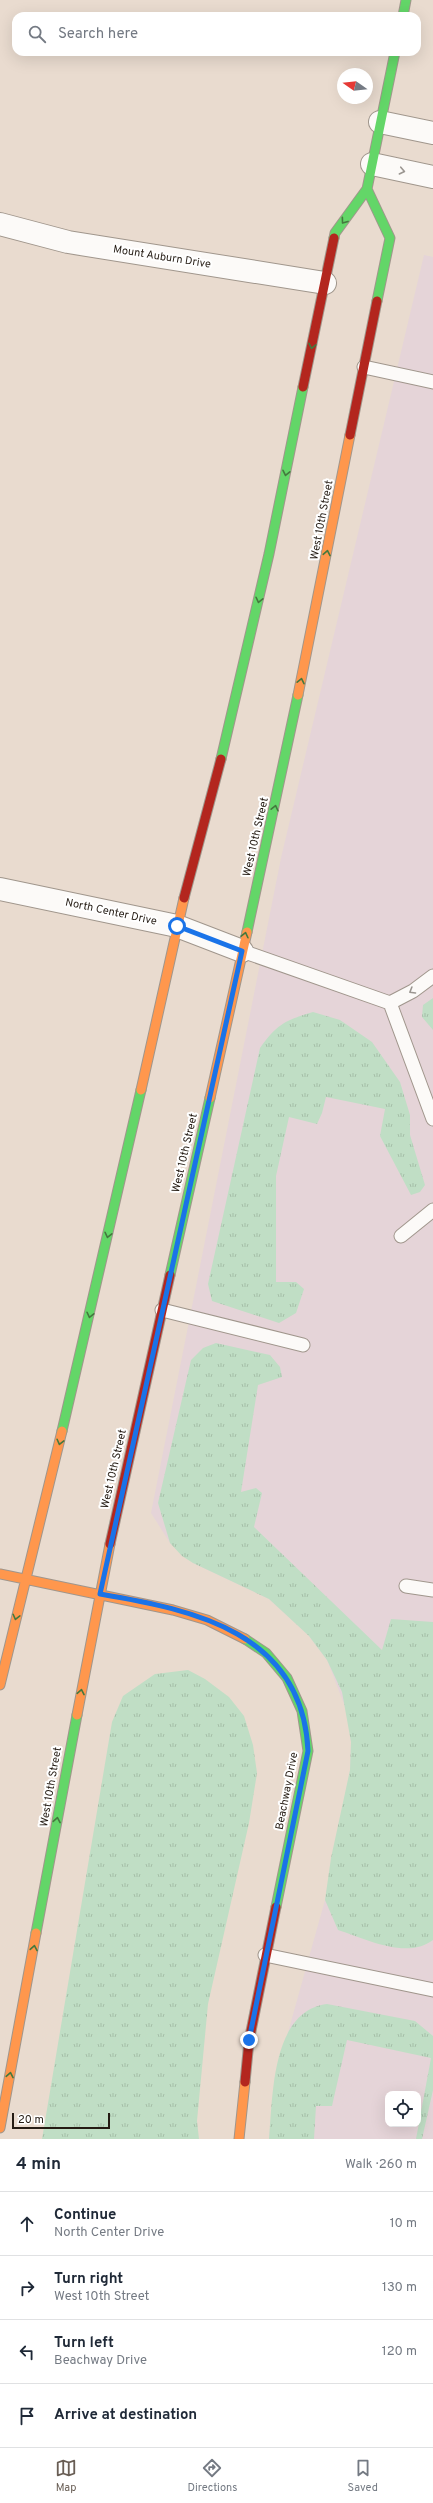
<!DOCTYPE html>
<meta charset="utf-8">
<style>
:root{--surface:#fff;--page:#f2f2f3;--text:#1f2937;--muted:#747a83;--line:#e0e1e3;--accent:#695e55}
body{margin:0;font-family:Overpass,sans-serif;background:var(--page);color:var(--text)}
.controls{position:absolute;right:12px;bottom:12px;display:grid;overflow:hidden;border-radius:8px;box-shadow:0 4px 16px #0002}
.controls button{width:36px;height:36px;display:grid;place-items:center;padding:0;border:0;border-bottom:1px solid var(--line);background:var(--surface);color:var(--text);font:20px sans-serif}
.compass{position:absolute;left:337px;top:68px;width:36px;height:36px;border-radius:50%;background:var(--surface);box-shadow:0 4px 16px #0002;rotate:284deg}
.scale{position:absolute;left:12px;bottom:10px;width:98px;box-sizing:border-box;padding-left:4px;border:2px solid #241b13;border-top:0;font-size:11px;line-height:14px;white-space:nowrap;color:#241b13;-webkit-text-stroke:3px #fff;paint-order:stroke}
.stop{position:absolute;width:12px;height:12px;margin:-9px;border:3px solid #1a73e8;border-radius:50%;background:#fff}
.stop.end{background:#1a73e8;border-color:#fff;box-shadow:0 1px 4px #0008}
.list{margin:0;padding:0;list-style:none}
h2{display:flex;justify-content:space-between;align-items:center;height:52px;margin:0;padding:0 16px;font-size:17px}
h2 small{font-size:13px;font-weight:400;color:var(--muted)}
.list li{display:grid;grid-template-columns:26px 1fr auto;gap:12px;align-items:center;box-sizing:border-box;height:64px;padding:0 16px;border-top:1px solid var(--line)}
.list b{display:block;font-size:15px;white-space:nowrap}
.list p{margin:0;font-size:13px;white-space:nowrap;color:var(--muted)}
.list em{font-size:13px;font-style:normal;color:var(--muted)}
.icon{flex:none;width:22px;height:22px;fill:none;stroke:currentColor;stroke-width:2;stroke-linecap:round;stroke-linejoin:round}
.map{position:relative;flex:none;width:433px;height:2139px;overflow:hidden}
.search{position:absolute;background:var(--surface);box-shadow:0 4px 16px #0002;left:12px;right:12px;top:12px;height:44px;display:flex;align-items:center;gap:10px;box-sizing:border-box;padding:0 14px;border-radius:12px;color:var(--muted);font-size:15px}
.sheet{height:308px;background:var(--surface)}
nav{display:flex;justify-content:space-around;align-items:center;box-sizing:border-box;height:56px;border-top:1px solid var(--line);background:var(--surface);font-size:11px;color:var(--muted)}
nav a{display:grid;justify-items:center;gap:2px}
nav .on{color:var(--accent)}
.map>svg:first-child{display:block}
.commercial{fill:#e5d4d8;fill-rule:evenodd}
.grass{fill:url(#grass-tufts)}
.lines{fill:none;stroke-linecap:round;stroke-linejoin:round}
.lane-casing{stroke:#a0968c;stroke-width:15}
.street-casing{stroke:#a0968c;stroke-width:24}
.fast-casing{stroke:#a0968c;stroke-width:11}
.slow-casing{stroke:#a0968c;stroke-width:11}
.jam-casing{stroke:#a0968c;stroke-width:11}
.lane{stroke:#fcfaf8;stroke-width:13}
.street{stroke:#fcfaf8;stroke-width:22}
.fast{stroke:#63d668;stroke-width:9}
.slow{stroke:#ff974d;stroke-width:9}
.jam{stroke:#b3261e;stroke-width:9}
.oneway{stroke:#9b9691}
.oneway2{stroke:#44783e}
.route{stroke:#1a73e8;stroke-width:5}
.labels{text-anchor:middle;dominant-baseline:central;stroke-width:4;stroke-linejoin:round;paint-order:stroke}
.street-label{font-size:11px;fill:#241b13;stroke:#fff}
</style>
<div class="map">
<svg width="433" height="2139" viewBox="0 0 433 2139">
<defs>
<pattern id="grass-tufts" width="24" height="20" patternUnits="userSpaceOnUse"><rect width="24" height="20" fill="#c0dec5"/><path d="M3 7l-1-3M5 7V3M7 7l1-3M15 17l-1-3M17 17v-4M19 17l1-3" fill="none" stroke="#a5bea8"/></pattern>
</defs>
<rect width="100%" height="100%" fill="#e9dbcf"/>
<path class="commercial" d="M424,255L433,257V2139H269L275,2079L325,1900L350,1771L351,1742L347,1712L327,1660L309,1636L269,1599L193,1563L170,1543L151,1513L281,858ZM388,2094H418V2124H388Z"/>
<path class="grass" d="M433,998V1030L422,1017L423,1005Z
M313,1012L340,1020L372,1042L400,1082L410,1115V1135L425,1185L420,1192L411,1195L380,1136L385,1109L326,1097L322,1113L317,1124L289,1117L276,1176V1282H296L304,1289L296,1313L279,1323L212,1301L208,1284L260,1048C277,1024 286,1020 313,1012Z
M216,1343L270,1355L280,1367L282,1377L258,1385L241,1492L256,1488L262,1493L254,1527L382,1650L391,1619L433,1622V1940C407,1960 366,1939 338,1930L325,1900L331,1858L350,1770L351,1742L342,1692L327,1660L309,1636L269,1599L193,1563L182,1556L170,1543L158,1503L191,1360L203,1348Z
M188,1670L205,1679L229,1697L244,1716L253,1745L257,1773L249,1823L208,2004L197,2121L199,2139H42L112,1722L123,1696L155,1674Z
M327,2004L415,2021L433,2036V2090L422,2139H416L431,2058L347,2040L332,2106H316L314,2139H269C273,2097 271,2011 327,2004Z"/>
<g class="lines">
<defs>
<path id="lane" d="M364,367L433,382
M242,951L390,1003L433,1119
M390,1003L413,991L433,976
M401,1236L433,1210
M162,1310L303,1345
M406,1586L433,1590
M265,1955L433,1990"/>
<path id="street" d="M380,122L433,133
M372,164L433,177
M0,224L68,242L325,283
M0,889L177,926L242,951"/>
<path id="fast" d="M403,16L406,0
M367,189L390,238L377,301
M334,238L335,233L367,189L395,52
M221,759L269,554L303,387
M247,932L298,695
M170,1275L210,1098
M62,1431L141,1090
M245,1639L266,1653L287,1678L302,1711L308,1751L276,1907
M36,1933L77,1715"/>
<path id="slow" d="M298,695L350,435
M141,1090L184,898
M210,1098L247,932
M0,1574L173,1610L207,1620L245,1639
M0,1685L62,1431
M77,1715L110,1544
M0,2128L36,1933
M239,2139L245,2082"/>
<path id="jam" d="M303,387L334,238
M350,435L377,301
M184,898L221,759
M110,1544L170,1275
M245,2082L249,2041L276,1907"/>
</defs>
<use href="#lane" class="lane-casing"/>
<use href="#street" class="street-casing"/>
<use href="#fast" class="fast-casing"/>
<use href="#slow" class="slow-casing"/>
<use href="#jam" class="jam-casing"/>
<use href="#lane" class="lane"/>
<use href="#street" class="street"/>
<use href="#fast" class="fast"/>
<use href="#slow" class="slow"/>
<use href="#jam" class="jam"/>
</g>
<defs><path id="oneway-chevron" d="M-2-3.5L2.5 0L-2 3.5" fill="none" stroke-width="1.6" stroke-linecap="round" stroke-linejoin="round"/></defs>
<g class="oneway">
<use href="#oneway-chevron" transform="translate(402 171) rotate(12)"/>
<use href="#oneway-chevron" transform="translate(412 991) rotate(149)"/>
</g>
<g class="oneway2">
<use href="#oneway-chevron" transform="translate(344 221) rotate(126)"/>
<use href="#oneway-chevron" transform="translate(312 346) rotate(102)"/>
<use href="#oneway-chevron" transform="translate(286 473) rotate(102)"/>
<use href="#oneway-chevron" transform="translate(327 553) rotate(-79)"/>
<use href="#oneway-chevron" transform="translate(259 600) rotate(103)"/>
<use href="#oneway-chevron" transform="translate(301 681) rotate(-78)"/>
<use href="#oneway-chevron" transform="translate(275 808) rotate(-77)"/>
<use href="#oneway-chevron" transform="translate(245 935) rotate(-77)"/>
<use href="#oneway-chevron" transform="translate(108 1235) rotate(103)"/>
<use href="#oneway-chevron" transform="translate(90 1315) rotate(103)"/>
<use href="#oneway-chevron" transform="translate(60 1442) rotate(104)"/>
<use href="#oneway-chevron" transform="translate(16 1617) rotate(104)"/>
<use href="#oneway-chevron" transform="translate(81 1692) rotate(-79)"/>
<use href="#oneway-chevron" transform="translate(57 1820) rotate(-80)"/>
<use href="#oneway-chevron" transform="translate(34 1948) rotate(-80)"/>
<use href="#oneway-chevron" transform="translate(10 2075) rotate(-79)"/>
</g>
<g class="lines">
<path class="route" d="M177,926L242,951L100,1594C195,1610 303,1633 308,1751L249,2040"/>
</g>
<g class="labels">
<g class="street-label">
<text transform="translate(162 257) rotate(9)">Mount Auburn Drive</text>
<text transform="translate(322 520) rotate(-79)">West 10th Street</text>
<text transform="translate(256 837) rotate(-77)">West 10th Street</text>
<text transform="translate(111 912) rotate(12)">North Center Drive</text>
<text transform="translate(185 1153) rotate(-77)">West 10th Street</text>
<text transform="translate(114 1469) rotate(-77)">West 10th Street</text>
<text transform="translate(51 1787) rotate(-80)">West 10th Street</text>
<text transform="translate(287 1791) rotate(-79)">Beachway Drive</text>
</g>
</g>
</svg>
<div class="controls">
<button><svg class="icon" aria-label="locate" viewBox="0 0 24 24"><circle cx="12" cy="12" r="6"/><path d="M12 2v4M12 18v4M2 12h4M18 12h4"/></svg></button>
</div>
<svg class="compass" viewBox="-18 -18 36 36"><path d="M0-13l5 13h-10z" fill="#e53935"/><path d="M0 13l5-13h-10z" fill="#747a83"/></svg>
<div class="scale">20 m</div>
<div class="stop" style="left:177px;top:926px"></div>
<div class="stop end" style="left:249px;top:2040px"></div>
<div class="search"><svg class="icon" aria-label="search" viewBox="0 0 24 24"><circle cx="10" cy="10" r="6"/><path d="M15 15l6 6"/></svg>Search here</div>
</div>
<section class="sheet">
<h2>4 min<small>Walk · 260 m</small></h2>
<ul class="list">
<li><svg class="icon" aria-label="ahead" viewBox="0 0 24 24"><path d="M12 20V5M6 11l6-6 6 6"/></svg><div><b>Continue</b><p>North Center Drive</p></div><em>10 m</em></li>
<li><svg class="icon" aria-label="right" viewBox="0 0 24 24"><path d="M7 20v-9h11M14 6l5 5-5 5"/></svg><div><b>Turn right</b><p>West 10th Street</p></div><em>130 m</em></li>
<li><svg class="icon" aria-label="left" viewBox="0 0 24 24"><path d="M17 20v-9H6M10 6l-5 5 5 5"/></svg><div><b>Turn left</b><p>Beachway Drive</p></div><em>120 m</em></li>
<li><svg class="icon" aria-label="arrive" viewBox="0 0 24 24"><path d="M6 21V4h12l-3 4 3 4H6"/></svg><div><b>Arrive at destination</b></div></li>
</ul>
</section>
<nav>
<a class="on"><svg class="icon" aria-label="map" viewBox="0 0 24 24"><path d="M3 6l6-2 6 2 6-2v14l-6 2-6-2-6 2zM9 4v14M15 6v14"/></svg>Map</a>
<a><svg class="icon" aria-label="directions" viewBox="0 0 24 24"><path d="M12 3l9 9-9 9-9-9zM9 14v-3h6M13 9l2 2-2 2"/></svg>Directions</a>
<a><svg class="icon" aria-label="saved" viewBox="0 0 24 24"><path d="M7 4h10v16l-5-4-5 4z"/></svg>Saved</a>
</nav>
